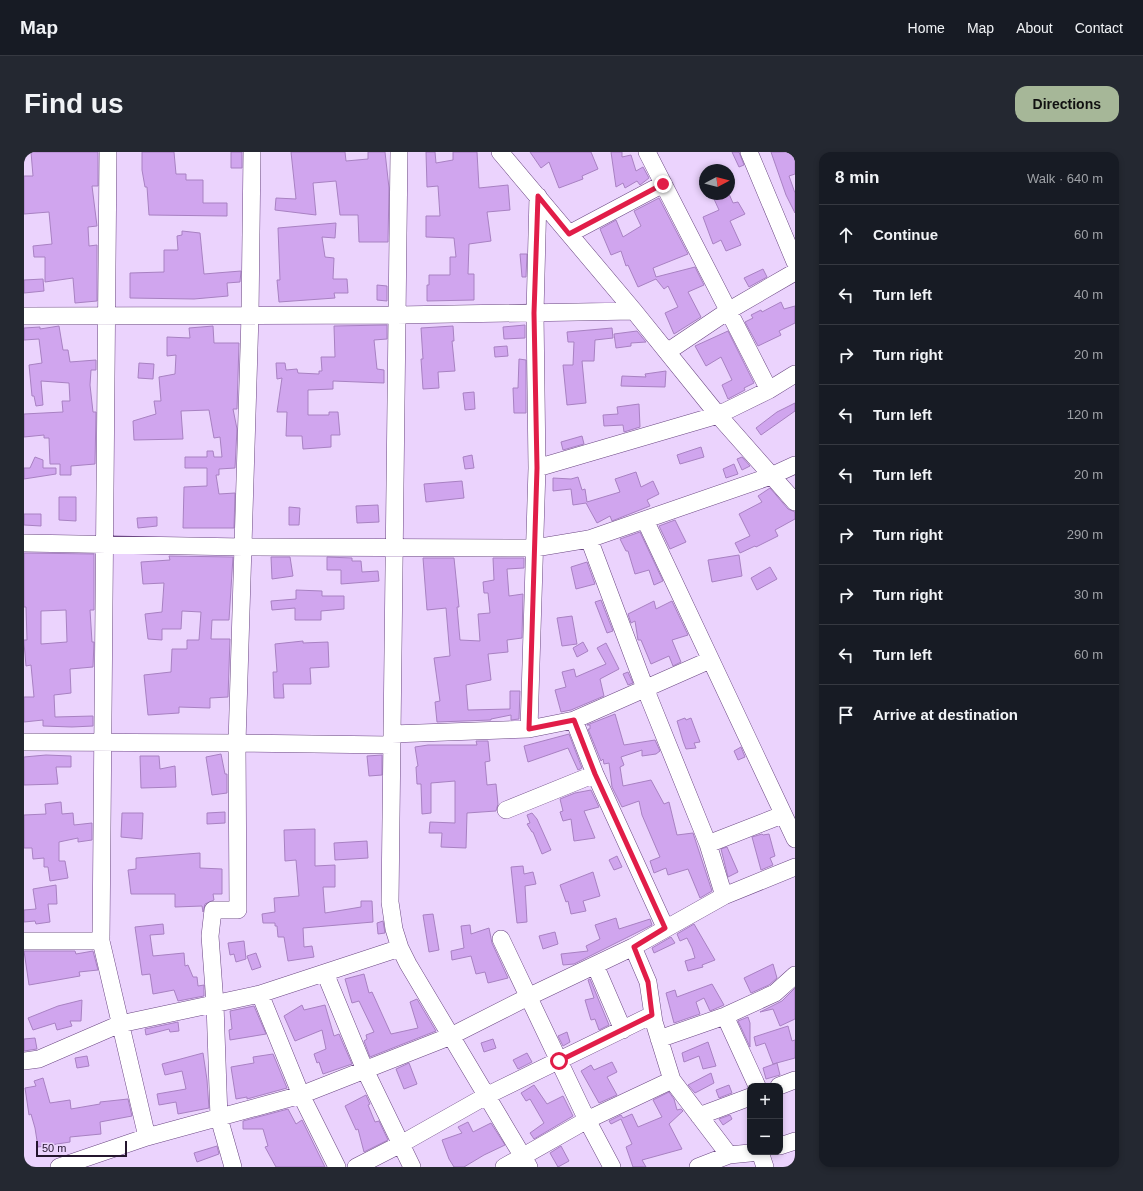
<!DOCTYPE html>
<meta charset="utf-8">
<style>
:root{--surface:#171b24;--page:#242831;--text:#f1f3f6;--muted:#9ea1a6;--line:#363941;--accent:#a6b798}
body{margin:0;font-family:Helvetica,sans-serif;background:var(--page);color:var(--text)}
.controls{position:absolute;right:12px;bottom:12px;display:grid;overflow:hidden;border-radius:8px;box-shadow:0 2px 6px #0003}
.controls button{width:36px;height:36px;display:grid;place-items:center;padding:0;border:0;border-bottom:1px solid var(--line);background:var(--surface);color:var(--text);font:20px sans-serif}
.compass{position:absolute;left:675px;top:12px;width:36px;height:36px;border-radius:50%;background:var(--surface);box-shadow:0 2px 6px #0003;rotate:83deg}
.scale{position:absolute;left:12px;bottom:10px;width:91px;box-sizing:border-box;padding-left:4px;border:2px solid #24152e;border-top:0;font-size:11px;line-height:14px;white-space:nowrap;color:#24152e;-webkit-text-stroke:3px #ebd3fd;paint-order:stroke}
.stop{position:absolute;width:12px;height:12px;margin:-9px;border:3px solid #e11d48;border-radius:50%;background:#fff}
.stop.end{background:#e11d48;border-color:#fff;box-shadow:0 1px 4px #0008}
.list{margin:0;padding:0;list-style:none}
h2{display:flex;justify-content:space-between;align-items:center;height:52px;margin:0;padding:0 16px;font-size:17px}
h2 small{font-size:13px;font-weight:400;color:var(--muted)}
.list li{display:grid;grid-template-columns:26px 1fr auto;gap:12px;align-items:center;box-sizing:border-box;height:60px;padding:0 16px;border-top:1px solid var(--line)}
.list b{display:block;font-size:15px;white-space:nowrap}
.list em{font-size:13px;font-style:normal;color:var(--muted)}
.icon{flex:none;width:22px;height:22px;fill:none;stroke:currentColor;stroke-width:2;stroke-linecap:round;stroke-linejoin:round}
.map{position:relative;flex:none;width:771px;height:1015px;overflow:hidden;border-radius:12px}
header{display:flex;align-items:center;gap:24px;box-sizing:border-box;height:56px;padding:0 20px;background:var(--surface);border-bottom:1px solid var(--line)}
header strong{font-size:19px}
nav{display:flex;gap:22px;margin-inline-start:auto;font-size:14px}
.intro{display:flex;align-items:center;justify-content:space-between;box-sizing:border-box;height:96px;padding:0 24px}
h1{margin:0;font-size:28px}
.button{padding:10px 18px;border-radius:12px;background:var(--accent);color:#111;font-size:14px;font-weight:700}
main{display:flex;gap:24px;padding:0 24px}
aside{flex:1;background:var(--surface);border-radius:12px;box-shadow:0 2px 6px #0003}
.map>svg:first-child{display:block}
.building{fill:#d0a5ee;stroke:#a881c2;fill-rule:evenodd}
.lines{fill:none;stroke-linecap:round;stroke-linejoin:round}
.minor-casing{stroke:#6b4783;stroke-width:18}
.minor{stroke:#fff;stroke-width:17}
.route{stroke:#e11d48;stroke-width:5}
</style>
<header>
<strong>Map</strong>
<nav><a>Home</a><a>Map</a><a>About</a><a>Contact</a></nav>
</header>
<div class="intro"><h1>Find us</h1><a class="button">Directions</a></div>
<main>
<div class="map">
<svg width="771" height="1015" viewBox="0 0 771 1015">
<rect width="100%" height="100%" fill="#ebd3fd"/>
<path class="building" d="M7,0H74V34H68L73,74L64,75L65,94L73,93V149L51,151L49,126L21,130V105H10L9,94L28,92L25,60L0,62V24H9Z
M118,0H150L152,22H162V28H179V51H203V64L125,63L123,35H121L118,18Z
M207,0H218V16H207Z
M267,0H321L322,9L344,7V0H361L365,36L364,90H335L334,63H316L312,29L289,31L292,63L251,58L252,46L272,47Z
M402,0H411L412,11L429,8V0H453L455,36L484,33L486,58L463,60L467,89L445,92L444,122H450V148L403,149V133H405V123H426V105H432L430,86L402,85V64H416L414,34L403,35Z
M506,0H567L574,17L558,24L559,27L535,36L525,10L517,16Z
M587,0H598V5L607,3L612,19L619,15L625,26L616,33L613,29L601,36L599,31L592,35Z
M708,0H715L720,13L715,15Z
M747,0H768L771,8V22L765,24L771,41V61L762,43Z
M700,42H705L709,51L714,50L721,62L706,69L717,93L702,99L697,88L689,92L679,65L695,58L690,47Z
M635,46L664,102L629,116L632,125L671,115L680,133L664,140L677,165L650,182L641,161L654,155L644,134L640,137L632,127L614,135L604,113L602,114L597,99L587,103L576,77L592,68L599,85L617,74L610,59Z
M312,71L311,86L298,85L301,105L310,106L309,127H323L324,141H310L311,146L255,150L253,128H256L254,76Z
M158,79L176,81L180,122L217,119L216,130L203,131L204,144L170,147L106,146V121L140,120V98H154L153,84L158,83Z
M496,102H503L502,125H498Z
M739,117L743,125L725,135L720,126Z
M19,127L20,139L0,141V128Z
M353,133L363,134V149L353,148Z
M757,150L760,157L771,154V171L755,179L757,183L734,194L721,170L729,166L727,163L737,158L738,160Z
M363,173V187L350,188L353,217L360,218V231L309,229V237L284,238V263H305V260H314L316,283H307V295L279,297L278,284H262L263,260H253L258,226L253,227L252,211H261L262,218L273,217L274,221L295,222V219H298L297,205H311L310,174Z
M501,173V186L480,187L479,175Z
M35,174L39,198H44L46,210L72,208V218H67L66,233L69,260H72L71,312L47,314V323H36V312H26L25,286H20V283L0,285V262L39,260L38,249H46L45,231L17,229L19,253L12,254L10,244H8L5,213L18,211L15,187L0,188V176L16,175V177Z
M189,174L190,191H215L213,257H209L213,277L211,316L195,317V323H192L195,342L211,341L210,376H159L160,335L183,334V316H161V305H183V299H189L190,305H198L196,285L190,286L185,258L157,259L159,287L110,288L109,269L132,262L130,249H137L135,225L151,222L152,203L143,204V185L166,186L165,176Z
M429,174L430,189H428L431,219L414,220L415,236L399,237L397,207H399L397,176Z
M588,176L589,186L571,188L570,209H558L562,251L543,253L539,213H549L550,190H544L543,180Z
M613,179L622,190L607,191V194L592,196L590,182Z
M704,179L730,231L720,236L721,238L704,247L698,233L708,228L697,205L682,214L671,194Z
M483,194L484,204L471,205L470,195Z
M495,207L502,208V261H490L489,236H494Z
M115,211L130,212L129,227L114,226Z
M642,219L641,235L597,234L598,224L622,225L621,222Z
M450,240L451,257L441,258L439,241Z
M771,251V259L737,283L732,276L753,260Z
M615,252L616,275L600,280L599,273L580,274L579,263L594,262L593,255Z
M558,284L560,292L539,298L537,290Z
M677,295L680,305L656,312L653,303Z
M448,303L450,316L441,317L439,305Z
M11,305L19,308V316H32V322L0,327V316H6Z
M718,305L726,314L718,318L713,307Z
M710,312L714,322L702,326L699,317Z
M612,320L617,335L629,329L635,342L623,348L626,354L588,369L586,364L573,371L562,351L549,353L547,337L529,339V326L547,327L554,325L558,338L561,337L563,350L596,340L591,327Z
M438,329L440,346L402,350L400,332Z
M746,336L764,357L771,360V367L751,378L754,384L732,395L731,394L716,401L711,391L726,384L715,362L738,350L734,344Z
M35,345H52V369L35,368Z
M354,353L355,370L333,371L332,354Z
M265,355L276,356L275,373H265Z
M0,362H17V374L0,373Z
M133,365V374L114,376L113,366Z
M651,368L662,390L646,397L635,374Z
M616,380L639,429L630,433L625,418L611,422L604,399H602L596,387Z
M0,401L70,402V458H66L68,490H70L69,515L46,517L47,541L30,543L31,565L69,564V574L48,575L19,574V568L0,570V545H10L7,513L2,514L0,491V488H3L2,455H0ZM42,458L43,490L17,492V459Z
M715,403L718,424L688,430L684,408Z
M145,404L209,405L205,468H188L187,487H206L204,545L186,546V556L155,555V561L124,563L120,523L147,520L148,497H163V488H175L177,460L158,459L157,477H138V488L124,487L121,462L138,460L140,431L119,432L117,410L146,408Z
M247,405H266L269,424L248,427Z
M303,405L328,406V409H337L338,420L354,419L355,429L317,432V418H303Z
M399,406H430L435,455H433L436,488L456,489L454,462L466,461L464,441H460L459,430L470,428L469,406H500V416L483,417L485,444L499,442L498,486L483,488L484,500L464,502L467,528L442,533L444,558L486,557V539H496L495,567L487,568V563L467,567V568L413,570L411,550L416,549L410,506L426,504L422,456L403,458Z
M563,410L571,432L552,437L547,415Z
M746,415L753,427L733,438L727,426Z
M272,438L298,439V444H320V457L297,459V468H271V456L248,458L247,449L272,447Z
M577,448L589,479L583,481L571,450Z
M630,449L632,457L648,449L664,483L648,488L657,510L649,514L645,504L627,512L617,488H614L611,469L607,471L604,462Z
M548,464L553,492L538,494L533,466Z
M279,489V491L304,490L305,515L286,516L287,532H259L260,546H250L249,520H253L251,492Z
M559,490L564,499L553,505L549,496Z
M582,491L595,517L576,527L580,544L547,558L537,560L531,538L542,535L538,520L550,517L552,525L582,512L573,496Z
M604,520L609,531L604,533L599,522Z
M591,562L600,593L631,588L636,599L632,602L618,604V598L597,605L600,613L596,615L599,634L627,628L640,652L645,650L653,683L669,681L688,739L676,746L664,717L644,723L642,716L630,721L626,709L636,705L618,663L615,649L598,655L588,635L585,611L580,612L579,607L577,609L564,577H566V573H563Z
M661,566L662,568L667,566L676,590L670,591L672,596L662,597L659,589L653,569Z
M545,582L558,616L554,618L544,596L504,610L500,594Z
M452,589H464L466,609L461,610L463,633L472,632L474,652L472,659L443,661L442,696L417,695L418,681H405L406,670L431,671V629L407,631V661L398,662L397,632H393L392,615L394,614L391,595L404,593H453Z
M717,595L721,605L714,608L710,599Z
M197,602L201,622H203V641L188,643L182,605Z
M22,603L47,604V615H32L34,632L0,633V605Z
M358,603V623L345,624L343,604Z
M116,604H135L136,617L151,614L152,635L117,636Z
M567,638L575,655L560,659L571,686L550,689L547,667L539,669L536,660L539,659L536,647L551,641Z
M37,650L38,662L49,661L50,673L68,671V688L54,690V686L35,690V709H41L44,726L26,729L24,715H20V706L9,707L8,696H0V663L22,662L21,652Z
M201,660V671L183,672V661Z
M98,661H119L118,687L97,685Z
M508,661L513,667L527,698L518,702L509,680H508L503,672L506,671L503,663Z
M291,677V714L311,713V735H299L301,761L337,755V749H348L349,770L279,776L280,795L288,794L290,805L264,809L260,785H254L253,774H251V771H239L238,762L251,760L250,746L275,744L272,708L261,709L260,678Z
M738,682L739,683L745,682L751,704L746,706L749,713L737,718L728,685Z
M343,689L344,706L311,708L310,691Z
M703,695L714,720L704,725L697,697Z
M176,701V716L198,717V742H189L190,748L181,752L179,760L178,754L151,755V742H107L104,718L112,717V706Z
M593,704L598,715L590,718L585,708Z
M499,714L500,722L509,720L512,732L501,734L503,770L493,771L487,715Z
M569,720L576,744L559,749L562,759L547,762L544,749L542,750L536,733Z
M32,733L33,752H24L26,770L12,772L11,769L0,770V758L12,757L9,737Z
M409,762L415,798L405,800L399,763Z
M592,766L595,777L626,767L628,773L550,812L539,813L537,802L564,799L562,794L576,787L571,773Z
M359,769L361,781L354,782L353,771Z
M139,772L140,782L126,783L129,804L160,801L161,814L164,813L169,825H173L174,834L180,833V844L154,849L150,838L129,842L126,822L118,823L111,775Z
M670,772L691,808L678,813L679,815L664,819L661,809L671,806L668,796L663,786L656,789L653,782Z
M446,773L447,782L465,776L468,791L484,826L464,831L461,820L452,822L447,804L428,808L427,799L440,796L437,774Z
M531,780L534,792L519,797L515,784Z
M647,785L651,791L630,801L628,796Z
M220,789L222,807L212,810L210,802L206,803L204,791Z
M0,799H51L52,802L69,799L74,818L55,820L56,824L5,833Z
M232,801L237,815L228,818L223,804Z
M749,812L753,826L745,833L727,841L720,826Z
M340,822L345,841L348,840L367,882L394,876L386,850L393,847L412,879L346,905L340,889L343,887L342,883L350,880L335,849L328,851L321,827Z
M566,827L585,873L575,878L571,867L567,868L561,848L570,846L564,828Z
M688,832L700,853L686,859L680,846L672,850L676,862L650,871L642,841L651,838L653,845Z
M771,836V867L756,874L749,857L736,860L758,849Z
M58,848L57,869H46L48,874L33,878L31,871L9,878L4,866L34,854Z
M278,853L280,858L301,853L310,884L315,882L328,912L299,922L295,910L293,911L290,902L302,897L298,878L271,889L260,864Z
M230,854L242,882L206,888L205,878L208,877L206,859Z
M724,865L726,871V895L714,869Z
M154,870L155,879L146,880L145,877L122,883L121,877Z
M764,874L768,889L771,888V906L749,912L741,891L732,894L730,885Z
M543,880L546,890L539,894L534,884Z
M11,886L13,897L0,899V887Z
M469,887L472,896L460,900L457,891Z
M684,890L692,914L679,917L675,904L660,910L658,901Z
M179,901L183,928L185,956L154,962L152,950L135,953L133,942L162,937L158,919L141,923L138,912Z
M503,901L508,910L494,917L489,908Z
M249,902L263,936L223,947V945L212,947L207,915L230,911L229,905Z
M63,904L65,914L53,916L51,906Z
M588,910L593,920L583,925L593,943L575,951L557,919L567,913L570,918Z
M385,911L393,932L380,937L372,917Z
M753,911L756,923L742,927L739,916Z
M687,921L690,931L671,941L664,933Z
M19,926L26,951L46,948L47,957L76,952V950L104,947L108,964L76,970L77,982L46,985V990L14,995L11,976L7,962L5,963L1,936L12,934L10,929Z
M510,933L523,952L539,944L549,964L510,987L506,981L520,971L506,947L502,949L497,941Z
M705,933L708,941L695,946L692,938Z
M645,940L650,947L653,958L657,957L659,959L645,972L658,997L618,1008L622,1015H609L602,995L608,992L597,967L587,972L585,969L597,963L599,966L608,962L614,975L638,965L629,948Z
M342,943L346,952L344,953L351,970L355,969L364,988L340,1000L334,977L332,978L321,954Z
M264,957L272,972L278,968L301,1015H252L241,995L244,994L239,977H219V969Z
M706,963L708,967L699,973L695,967Z
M444,970L449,980L467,971L481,993L460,1003L440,1015H430L425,1007L418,988L438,981L434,975Z
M193,994L195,1002L173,1010L170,1001Z
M537,994L545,1009L534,1015L526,1001Z"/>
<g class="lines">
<defs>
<path id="minor" d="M84,0L77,789L123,985
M375,0L366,750L370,777L376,796L384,812L505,1015
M476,0L610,159L694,263L771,350
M623,0L745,238
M725,0L771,110
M545,82L639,32
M0,164L373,163L610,159
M643,200L704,159L771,120
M513,316L694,263L745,238L771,222
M621,368L771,687
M565,387L621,536L684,692L700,744
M0,391L219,395L511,396L565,387L747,324L771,313
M550,568L571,622L641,775
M505,577L513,316L511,161L514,44
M368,582L505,577L550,568L686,508
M0,590L213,591L367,593
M482,658L571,622
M684,692L758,663
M477,787L563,968L588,1015
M0,789H77
M609,795L624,830L630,870L648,928L705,1003
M571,813L599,878
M301,821L341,918L388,1015
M236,842L277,943L313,1015
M701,864L733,934
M635,887L701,864L751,841L771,823
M0,909L15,907L96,872L236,842L376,796
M755,934L771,928
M675,964L726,945
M756,994L771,989
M736,1000L741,1015
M35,1015L123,985L277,943L427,884L504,845L609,795L700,744L771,715
M209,1015L195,966L191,852L186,784L189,758H214L213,591L226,163L228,0
M332,1015L377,992L462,944L628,863
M480,1015L563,968L648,928
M674,1015L705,1003L736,1000"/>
</defs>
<use href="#minor" class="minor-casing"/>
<use href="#minor" class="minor"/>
</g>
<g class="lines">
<path class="route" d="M535,909L628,863L624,830L610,795L641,776L571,622L550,568L505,577L513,316L510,161L514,44L545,82L639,32"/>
</g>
</svg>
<div class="controls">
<button>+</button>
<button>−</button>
</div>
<svg class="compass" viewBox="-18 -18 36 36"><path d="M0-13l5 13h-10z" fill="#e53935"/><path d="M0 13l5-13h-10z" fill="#9ea1a6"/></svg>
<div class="scale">50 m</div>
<div class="stop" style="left:535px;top:909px"></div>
<div class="stop end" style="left:639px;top:32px"></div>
</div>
<aside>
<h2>8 min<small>Walk · 640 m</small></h2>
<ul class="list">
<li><svg class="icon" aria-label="ahead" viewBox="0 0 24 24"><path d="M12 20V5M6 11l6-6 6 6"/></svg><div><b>Continue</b></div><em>60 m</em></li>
<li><svg class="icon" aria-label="left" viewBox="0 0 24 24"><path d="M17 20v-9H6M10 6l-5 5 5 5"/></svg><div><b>Turn left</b></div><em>40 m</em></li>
<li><svg class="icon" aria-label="right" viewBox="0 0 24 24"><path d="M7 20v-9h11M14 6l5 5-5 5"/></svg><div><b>Turn right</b></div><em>20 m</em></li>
<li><svg class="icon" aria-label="left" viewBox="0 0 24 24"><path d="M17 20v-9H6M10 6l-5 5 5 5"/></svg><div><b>Turn left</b></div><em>120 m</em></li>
<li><svg class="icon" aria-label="left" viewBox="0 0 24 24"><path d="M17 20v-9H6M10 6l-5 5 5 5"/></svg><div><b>Turn left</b></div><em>20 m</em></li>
<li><svg class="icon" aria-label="right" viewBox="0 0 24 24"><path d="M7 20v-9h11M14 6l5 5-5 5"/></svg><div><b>Turn right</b></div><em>290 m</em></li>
<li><svg class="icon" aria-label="right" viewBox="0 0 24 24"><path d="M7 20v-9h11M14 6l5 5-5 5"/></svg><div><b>Turn right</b></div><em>30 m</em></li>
<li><svg class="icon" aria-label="left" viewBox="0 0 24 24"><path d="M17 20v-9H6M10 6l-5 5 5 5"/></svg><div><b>Turn left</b></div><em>60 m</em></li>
<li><svg class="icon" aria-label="arrive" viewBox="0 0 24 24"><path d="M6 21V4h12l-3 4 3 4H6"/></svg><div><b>Arrive at destination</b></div></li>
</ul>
</aside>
</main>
